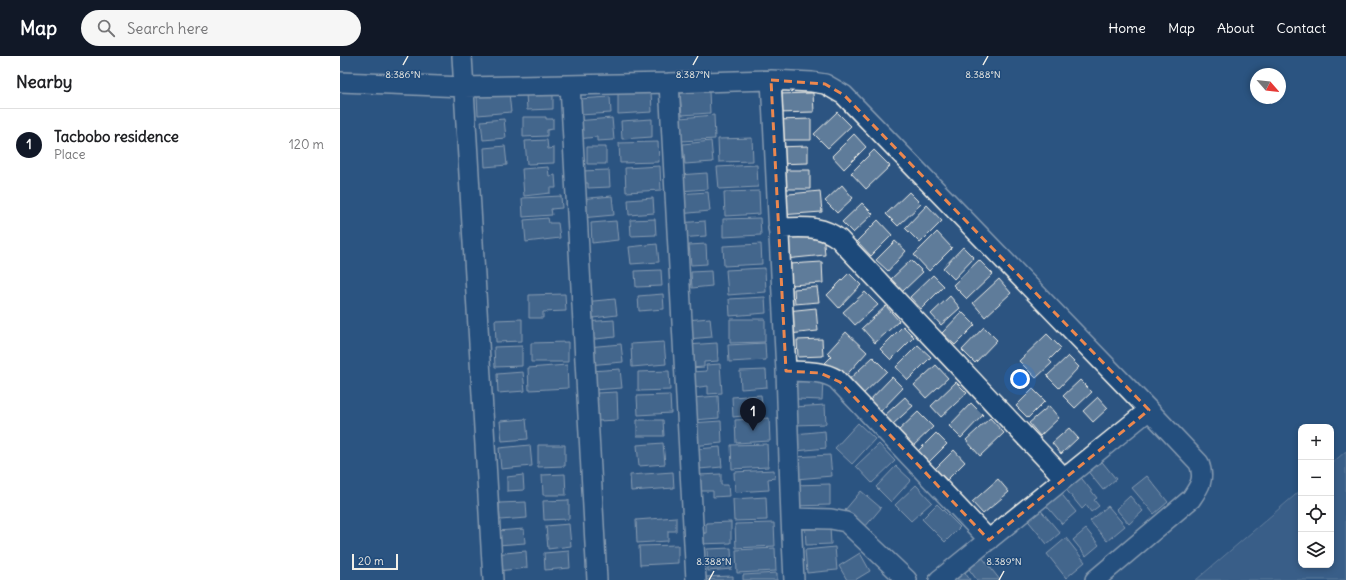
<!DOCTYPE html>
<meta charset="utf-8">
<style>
:root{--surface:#fff;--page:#f6f6f6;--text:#202124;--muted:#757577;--line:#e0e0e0;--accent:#111827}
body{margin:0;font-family:Delius,sans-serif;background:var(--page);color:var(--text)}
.controls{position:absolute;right:12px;bottom:12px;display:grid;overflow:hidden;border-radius:8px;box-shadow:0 2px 6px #0003}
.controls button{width:36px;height:36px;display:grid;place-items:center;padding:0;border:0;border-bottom:1px solid var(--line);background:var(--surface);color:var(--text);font:20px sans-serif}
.compass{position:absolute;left:910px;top:12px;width:36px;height:36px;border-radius:50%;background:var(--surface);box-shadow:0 2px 6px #0003;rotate:118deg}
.scale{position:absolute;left:12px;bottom:10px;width:46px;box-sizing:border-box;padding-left:4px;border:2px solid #f4f1e8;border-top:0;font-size:11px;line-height:14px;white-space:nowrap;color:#f4f1e8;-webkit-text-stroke:3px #1f4a7a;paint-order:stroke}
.you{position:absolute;left:680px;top:323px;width:14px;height:14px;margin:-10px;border:3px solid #fff;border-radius:50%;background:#1a73e8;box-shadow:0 0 0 6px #1a73e833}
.badge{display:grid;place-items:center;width:26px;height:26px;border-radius:50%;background:var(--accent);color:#fff;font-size:13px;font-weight:700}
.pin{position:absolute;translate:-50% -33px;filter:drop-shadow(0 1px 2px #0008)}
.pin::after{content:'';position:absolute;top:21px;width:14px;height:12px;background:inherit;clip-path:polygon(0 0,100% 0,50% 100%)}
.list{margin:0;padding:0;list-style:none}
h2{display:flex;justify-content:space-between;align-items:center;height:52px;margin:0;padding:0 16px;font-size:17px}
h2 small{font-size:13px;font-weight:400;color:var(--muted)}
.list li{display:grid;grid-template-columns:26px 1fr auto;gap:12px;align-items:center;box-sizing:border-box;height:72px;padding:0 16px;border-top:1px solid var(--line)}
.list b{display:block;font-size:15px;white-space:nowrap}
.list p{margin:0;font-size:13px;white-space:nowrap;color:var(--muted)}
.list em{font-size:13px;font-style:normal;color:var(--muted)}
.icon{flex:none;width:22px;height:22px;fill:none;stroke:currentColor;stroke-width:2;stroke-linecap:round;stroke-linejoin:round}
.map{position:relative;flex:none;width:1006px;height:524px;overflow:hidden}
header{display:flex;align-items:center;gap:24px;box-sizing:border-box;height:56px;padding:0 20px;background:var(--accent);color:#fff}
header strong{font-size:19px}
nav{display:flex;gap:22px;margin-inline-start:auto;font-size:14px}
.search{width:280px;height:36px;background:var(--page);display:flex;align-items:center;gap:10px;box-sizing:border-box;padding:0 14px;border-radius:22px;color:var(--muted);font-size:15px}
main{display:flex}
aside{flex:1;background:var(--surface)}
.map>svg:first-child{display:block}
.green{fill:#496b90;stroke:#9eaebc}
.building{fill:#5e7b9a;stroke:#f4f1e8}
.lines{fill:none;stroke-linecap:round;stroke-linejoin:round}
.minor-casing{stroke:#f4f1e8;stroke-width:22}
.minor{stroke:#1f4a7a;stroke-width:19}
.marked{fill:none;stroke:#ec874e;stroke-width:3;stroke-dasharray:8 5;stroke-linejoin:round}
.ticks{fill:none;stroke:#f4f1e8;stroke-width:1.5}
.ticks-label{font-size:10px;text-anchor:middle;fill:#f4f1e8;stroke:#1f4a7a;stroke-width:3;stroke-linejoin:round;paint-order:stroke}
</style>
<header>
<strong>Map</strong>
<div class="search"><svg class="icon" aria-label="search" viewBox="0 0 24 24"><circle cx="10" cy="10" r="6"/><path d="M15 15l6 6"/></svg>Search here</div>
<nav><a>Home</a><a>Map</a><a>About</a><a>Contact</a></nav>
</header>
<main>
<aside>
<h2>Nearby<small></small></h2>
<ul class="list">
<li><span class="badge">1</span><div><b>Tacbobo residence</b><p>Place</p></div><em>120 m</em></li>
</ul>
</aside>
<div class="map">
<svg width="1006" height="524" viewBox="0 0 1006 524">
<rect width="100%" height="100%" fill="#2c5481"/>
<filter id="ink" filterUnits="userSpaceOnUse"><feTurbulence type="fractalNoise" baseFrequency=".025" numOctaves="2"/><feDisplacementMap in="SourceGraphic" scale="8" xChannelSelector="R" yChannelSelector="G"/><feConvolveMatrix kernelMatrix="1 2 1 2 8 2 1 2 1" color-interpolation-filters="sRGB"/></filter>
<g filter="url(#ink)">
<path class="green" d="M1006,395V524H856L961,434V509H991V408Z"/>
<path class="building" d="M311,35L312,56L278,58V37Z
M369,35L370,57L342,59L340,37Z
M213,36V53L187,54L186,37Z
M169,37L171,56L138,59L137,40Z
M473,37L474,56L437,57L436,38Z
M270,41L271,57L240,59L239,43Z
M497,56L511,70L488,92L474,78Z
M374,59L375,83L341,85L340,62Z
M183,61H206V63H213V73L207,74V80L183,81Z
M272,62L274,84L257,85V81L237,83L236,65Z
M164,63L166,82L143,84L141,65Z
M312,63V81L282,83L281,65Z
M471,63V84H435V64Z
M514,78L526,91L504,113L492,100Z
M412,82L413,105L379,106L378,83Z
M207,84L208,93L214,92V107L187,108L185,85Z
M371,85L373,106L345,108L343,88Z
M318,86L319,106L280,107L279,87Z
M165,90L167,109L145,111L144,92Z
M468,90V107L436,108L435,91Z
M247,91H266V108H247Z
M534,94L550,110L526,133L511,117Z
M417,109L418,131L379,133L377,111Z
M320,110L321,134L286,136L285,112Z
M208,111L209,120L215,119L216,132H210V137L184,140L182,113Z
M269,114L270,131L248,132V127H240V115Z
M437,114H470V133H437Z
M367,117L368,133L339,135L338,119Z
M502,129L513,142L497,157L485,145Z
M419,135L420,158L385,160L384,136Z
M480,135L482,156L440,159L439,139Z
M368,136L370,155L339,158L338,138Z
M569,136L581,148L558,170L546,158Z
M221,140L222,152L211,153L212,159L183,161L182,142Z
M272,140L274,159L241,162L239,143Z
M313,142L314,157L289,159L288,144Z
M522,147L533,158L513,177L502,166Z
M587,149L602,165L580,187L565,172Z
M208,162L209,167H218L220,182L186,186L184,164Z
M420,162L421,179L383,181V163Z
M315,163L316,179L291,180L290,164Z
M538,164L552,179L531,200L517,185Z
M276,165L278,184L252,187L251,167Z
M365,165L366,180L339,182L338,167Z
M597,176L612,192L589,215L574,199Z
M483,178L485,199L445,203L443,182Z
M555,185L566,195L548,215L536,204Z
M317,188L319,206L291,208L289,191Z
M366,188L367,208L351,209L349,189Z
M421,188L422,208L384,210L383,190Z
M623,191L634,202L614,223L603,212Z
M571,204L583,216L562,236L550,224Z
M639,204L653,218L627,243L613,229Z
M482,206L483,227L450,229L449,208Z
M425,212L426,236L388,239L386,214Z
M321,214L322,230L296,231L295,215Z
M371,215L372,230L352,232L351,216Z
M509,217L521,229L499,252L487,239Z
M593,219L604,230L581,253L570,241Z
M659,223L671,237L645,261L633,247Z
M477,231L479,246L455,248L454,233Z
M525,236L538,249L515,269L503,256Z
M225,238L226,255L203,256V262H189V239Z
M323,238L324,253L299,255L298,240Z
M610,240L620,252L601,269L591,258Z
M425,241L426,257L390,260L389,243Z
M275,243L277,259L245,263L243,246Z
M546,250L559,265L535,287L522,272Z
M476,252L478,275L449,278L447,255Z
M622,256L635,269L615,289L602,277Z
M370,262L372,281L347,283L346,264Z
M182,263V285L156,286L155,264Z
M390,263H425V286L390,287Z
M274,264L275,281L246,284L244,266Z
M563,270L574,281L551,304L540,293Z
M644,271L657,284L635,307L622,294Z
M506,276L527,296L502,324L485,307L491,301L487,297Z
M707,278L721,292L709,304L712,307L696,322L679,305Z
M482,283L483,300L458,301L457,284Z
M228,286V306H191V287Z
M324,286L326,308L292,311L291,288Z
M377,287L378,305L364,306V311L349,312L347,289Z
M425,287L426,304L389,306L388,289Z
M281,288L283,306L248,309L247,291Z
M578,289L591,301L568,324L556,311Z
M182,290V310L155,311L154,291Z
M728,300L739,311L719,332L707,320Z
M533,301L547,315L519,342L505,327Z
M380,308L382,337L368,338V330L352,332L351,316L367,315L366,309Z
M227,309L228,332L189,334L188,312Z
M596,309L608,322L586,342L574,329Z
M280,313L282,332L253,334L251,315Z
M426,314L427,331L401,333L400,315Z
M329,315L330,334L298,335V316Z
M183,316L185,335L158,337L157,318Z
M552,321L563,332L537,359L526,348Z
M456,324H483L482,344L456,343Z
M740,324L752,336L735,352L723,340Z
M616,326L627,337L601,361L591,350Z
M693,333L705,345L688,362L676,350Z
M277,336L278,364L258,365V360H250V345L258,344L257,337Z
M330,339L331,357L298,359L297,340Z
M421,339L423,358L393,361L392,341Z
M378,340L379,362L354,364L352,342Z
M565,341L573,350L552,369L544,360Z
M758,341L768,352L753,366L743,355Z
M631,347L643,359L621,382L609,370Z
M485,349L486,368L455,369L454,351Z
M709,350L719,362L700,380L689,367Z
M578,356L593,371L571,392L556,377Z
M429,362L430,385L396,387L395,364Z
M650,362L664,377L640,400L626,384Z
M186,363L188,383L162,385L160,365Z
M297,364H323L324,380H297Z
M381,365L382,387L352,390L351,367Z
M518,367L535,383L512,408L495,392Z
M729,372L738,382L721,398L712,387Z
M485,375L486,392L456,395L455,378Z
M596,377L607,388L587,408L576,397Z
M323,387L325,408L299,410L297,389Z
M427,388L428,411L392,413L391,389Z
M539,388L555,405L532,427L516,410Z
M190,389L192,410L161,413L159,392Z
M198,389H225V410L198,411Z
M380,391L382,411L359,413L358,393Z
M614,394L625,406L607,424L595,413Z
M490,399L492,420L456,423L454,401Z
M759,402L776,423L763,434L746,413Z
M556,410L571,424L551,446L536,431Z
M434,414L435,422L428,423L429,434L395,436L394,416Z
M333,416L334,432L291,435L290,419Z
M225,418L226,439H203L202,419Z
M381,418V429H388L389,440L373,441V435H354L359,419Z
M183,419L184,434L167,435V421Z
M739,419L757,442L754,444L759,450L751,456L746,449L742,453L724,431Z
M807,420L828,446L814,458L792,432Z
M658,423L669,436L643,458L632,446Z
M490,428V449L454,450V429Z
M576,429L592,446L571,465L555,449Z
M521,435L541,452L525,471L505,454Z
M719,435L736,456L722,468L704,447Z
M790,440L803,455L789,468L776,453Z
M426,441L427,464L394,465L393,443Z
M229,444V463L204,464L203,445Z
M186,446L187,462L160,464L159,447Z
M597,448L620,471L605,486L582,463Z
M768,450L785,470L767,485L750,465Z
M698,451L720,477L707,488L685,461Z
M336,461V475H328V485L297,487L296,464Z
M391,466V487L357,488V477H366V467Z
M434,467L435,490L396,492L395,468Z
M229,468L231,490L208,493L206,470Z
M490,470L491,488L466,489L465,471Z
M184,473L185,487L158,489L157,475Z
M746,473L759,489L746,500L733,484Z
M726,482L745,506L726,522L707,498Z
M338,489V507L300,509L299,490Z
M495,491L497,514L467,517L465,494Z
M391,492L392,513L368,515L367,493Z
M435,492L436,515L397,517L396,494Z
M186,495L187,512L157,515L155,498Z
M229,495L230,512L205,514L204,497Z
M520,497L530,515L515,524H507L499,510Z
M642,501L660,524H637L628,512Z
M622,512L630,524H606Z
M437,517V524H403V519Z
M393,520V524H367L366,521Z"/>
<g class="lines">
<defs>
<path id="minor" d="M122,0L153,524
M431,24L446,315L451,462L454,524
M0,26L124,31L329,27L431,24L472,26L485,28L504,39L809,354L859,407C865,423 860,430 851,443L755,524
M329,27L356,524
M230,29L257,524
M438,172C460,172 481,168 499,183L724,422
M446,315C463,316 481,314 496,323L649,484
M451,462L491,463L506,466L567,524
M599,524L809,354"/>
</defs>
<use href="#minor" class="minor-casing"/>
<use href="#minor" class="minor"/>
</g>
</g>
<path d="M0 0H1006V524H0ZM431,24L485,28L504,39L809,354L649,484L500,326L480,317L446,315Z" fill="#2c5481" fill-opacity=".55" fill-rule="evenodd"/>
<path class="marked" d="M431,24L485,28L504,39L809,354L649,484L500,326L480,317L446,315Z"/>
<path class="ticks" d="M63,9L68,0M353,9L358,0M643,9L648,0M369,524L374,515M659,524L664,515"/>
<g class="ticks-label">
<text x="63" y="22">8.386°N</text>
<text x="353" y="22">8.387°N</text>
<text x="643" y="22">8.388°N</text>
<text x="374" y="509">8.388°N</text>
<text x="664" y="509">8.389°N</text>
</g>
</svg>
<div class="controls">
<button>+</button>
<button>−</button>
<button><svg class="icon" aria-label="locate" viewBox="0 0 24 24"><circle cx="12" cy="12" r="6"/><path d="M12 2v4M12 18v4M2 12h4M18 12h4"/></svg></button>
<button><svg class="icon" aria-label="layers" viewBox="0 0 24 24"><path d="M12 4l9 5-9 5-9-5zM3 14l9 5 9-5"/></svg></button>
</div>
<svg class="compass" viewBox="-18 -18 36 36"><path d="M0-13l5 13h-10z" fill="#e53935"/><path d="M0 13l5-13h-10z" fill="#757577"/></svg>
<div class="scale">20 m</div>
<div class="you"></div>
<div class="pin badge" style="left:413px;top:375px">1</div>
</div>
</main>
